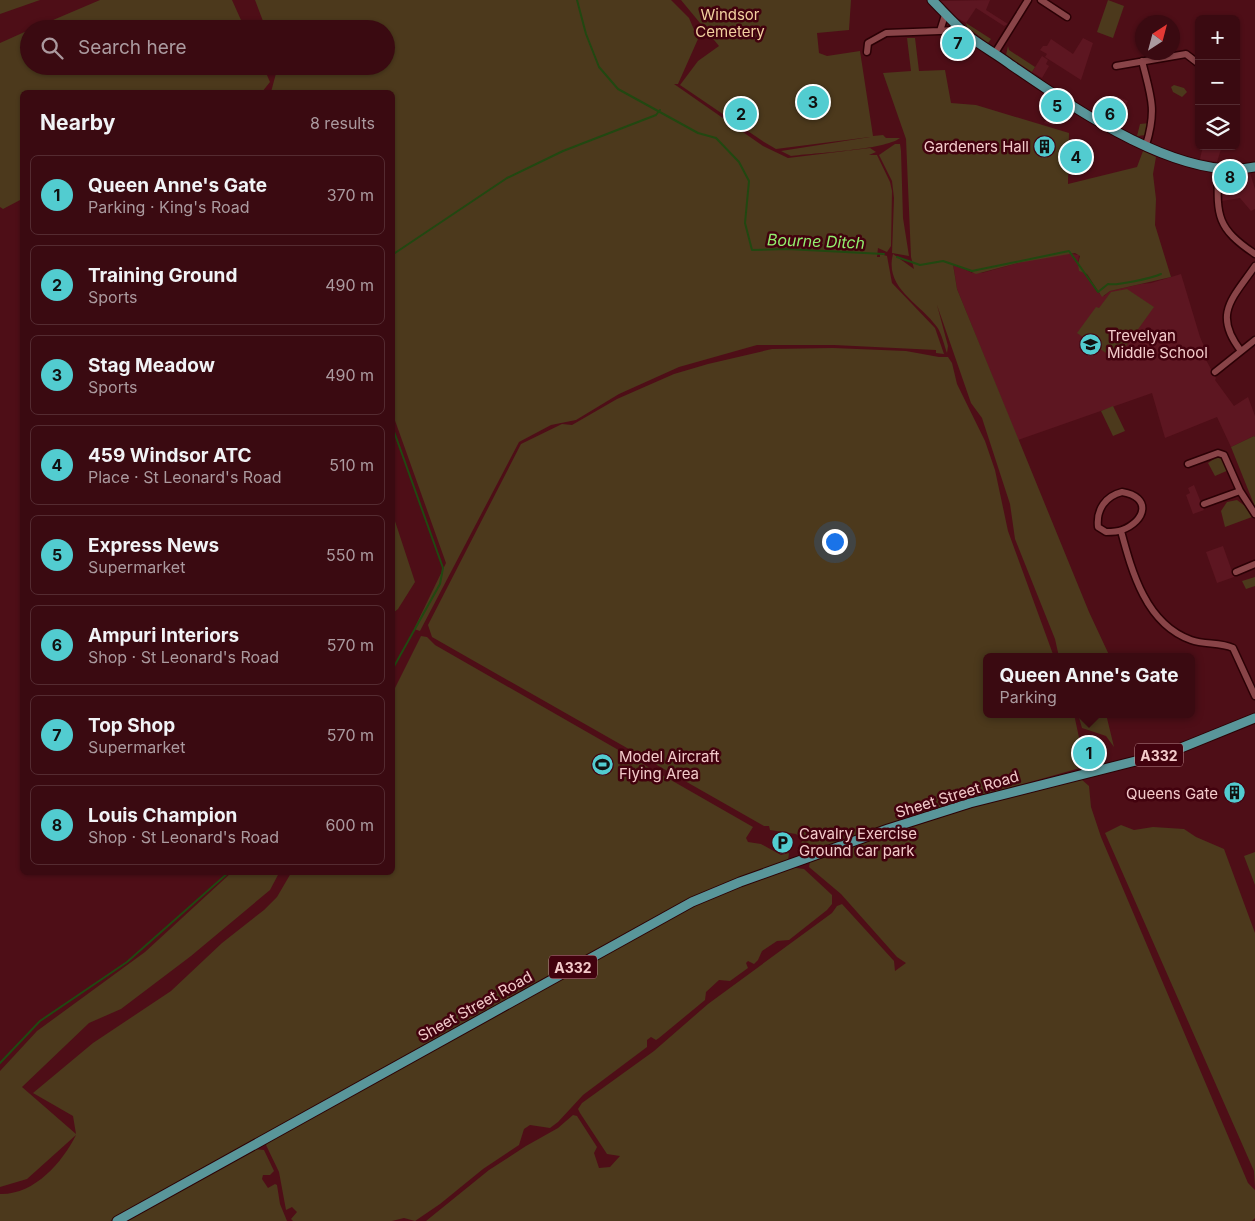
<!DOCTYPE html>
<meta charset="utf-8">
<style>
:root{--surface:#3a0a11;--page:#45181f;--text:#f1f3f6;--muted:#ab9a9f;--line:#542b31;--accent:#52ccd0}
body{margin:0;font-family:Inter,sans-serif;background:var(--page);color:var(--text)}
.controls{position:absolute;right:15px;top:15px;display:grid;overflow:hidden;border-radius:8px;box-shadow:0 1px 4px #0004}
.controls button{width:45px;height:45px;display:grid;place-items:center;padding:0;border:0;border-bottom:1px solid var(--line);background:var(--surface);color:var(--text);font:25px sans-serif}
.compass{position:absolute;left:1135px;top:15px;width:45px;height:45px;border-radius:50%;background:var(--surface);box-shadow:0 1px 4px #0004;rotate:36deg}
.you{position:absolute;left:834px;top:541px;width:18px;height:18px;margin:-12px;border:4px solid #fff;border-radius:50%;background:#1a73e8;box-shadow:0 0 0 8px #1a73e833}
.badge{display:grid;place-items:center;width:32px;height:32px;border-radius:50%;background:var(--accent);color:#111;font-size:16px;font-weight:700}
.pin{position:absolute;translate:-50% -50%;border:2px solid #fff;box-shadow:0 1px 5px #0006}
.popup{position:absolute;left:983px;top:653px;width:212px;height:65px;box-sizing:border-box;display:grid;place-content:center;border-radius:8px;background:var(--surface);filter:drop-shadow(0 1px 4px #0005);font-size:16px;white-space:nowrap;color:var(--muted)}
.popup b{font-size:19px;color:var(--text)}
.popup::after{content:'';position:absolute;left:50%;top:100%;margin-left:-10px;border:10px solid transparent;border-top-color:var(--surface)}
.list{margin:0;padding:0;list-style:none}
h2{display:flex;justify-content:space-between;align-items:center;height:65px;margin:0;padding:0 20px;font-size:21px}
h2 small{font-size:16px;font-weight:400;color:var(--muted)}
.list li{display:grid;grid-template-columns:32px 1fr auto;gap:15px;align-items:center;box-sizing:border-box;height:80px;margin:0 10px 10px;padding:0 10px;border:1px solid var(--line);border-radius:8px}
.list b{display:block;font-size:19px;white-space:nowrap}
.list p{margin:0;font-size:16px;white-space:nowrap;color:var(--muted)}
.list em{font-size:16px;font-style:normal;color:var(--muted)}
.icon{flex:none;width:28px;height:28px;fill:none;stroke:currentColor;stroke-width:2;stroke-linecap:round;stroke-linejoin:round}
.map{position:relative;flex:none;width:1255px;height:1221px;overflow:hidden}
.search{position:absolute;background:var(--surface);box-shadow:0 1px 4px #0004;left:20px;top:20px;width:375px;height:55px;display:flex;align-items:center;gap:12px;box-sizing:border-box;padding:0 18px;border-radius:28px;color:var(--muted);font-size:19px}
.panel{position:absolute;background:var(--surface);box-shadow:0 1px 4px #0004;left:20px;top:90px;width:375px;height:785px;border-radius:8px}
.map>svg:first-child{display:block}
.built{fill:#5d1621}
.green{fill:#4c391c}
.lines{fill:none;stroke-linecap:round;stroke-linejoin:round}
.stream{stroke:#214811;stroke-width:2}
.minor-casing{stroke:#2b0005;stroke-width:9}
.major-casing{stroke:#2b0005;stroke-width:11}
.minor{stroke:#894448;stroke-width:6}
.major{stroke:#59969a;stroke-width:9}
.labels{text-anchor:middle;dominant-baseline:central;stroke-width:5;stroke-linejoin:round;paint-order:stroke}
.shield{fill:#42020e;stroke:#be8e92;stroke-width:1}
.shield-label{font-size:14px;font-weight:bold;fill:#f3caca}
.park-label{font-size:15px;fill:#f2d19f;stroke:#42020e}
.poi-label{font-size:15px;fill:#f3caca;stroke:#42020e;text-anchor:start}
.street-label{font-size:15px;fill:#f3caca;stroke:#42020e}
.water-label{font-size:16px;font-style:italic;fill:#91ee6e;stroke:#42020e}
</style>
<div class="map">
<svg width="1255" height="1221" viewBox="0 0 1255 1221">
<rect width="100%" height="100%" fill="#4e0e17"/>
<path class="built" d="M990,0L986,10L1008,24L1004,26L976,8L966,23L957,18L941,1Z
M946,38L962,40L952,55L947,51Z
M1083,38L1093,43L1081,80L1045,57L1047,54L1040,50L1043,46H1047L1051,39L1073,54Z
M1042,56L1048,60L1046,64L1049,66L1042,78L1032,72Z
M1116,96L1128,101L1115,124L1104,116Z
M1056,103L1061,106L1057,112L1059,114L1057,124L1052,125L1044,123Z
M1203,146H1222L1217,162L1200,159Z
M1224,173H1250L1255,189V209L1251,211L1240,198L1222,201Z
M1065,253L1079,255L1078,264L1097,292L1104,296L1110,291L1141,284L1151,283L1181,274L1200,337L1209,358L1206,360L1216,378L1215,380L1234,406L1248,397L1255,416V437L1254,436L1231,447L1217,417L1165,438L1152,393L1018,440L957,289L953,263L972,273H982L1018,263Z
M1194,485L1204,510L1193,514L1186,495L1190,493L1188,488Z
M1223,546L1234,577L1217,583L1206,552Z"/>
<path class="green" d="M0,0H40L0,14Z
M100,0H232L245,29H32Z
M255,0H671L689,18L698,39L678,84H674L763,146L788,158L870,148L876,152L869,155H877L890,182L892,191L891,246L887,252L878,248L877,257H880V254L887,256L892,283L935,328L944,354L936,353V350L834,345H757L679,367L619,394L576,420L551,425L519,442L420,631L414,629L446,563L393,415L392,92H271L278,66H386V29H266Z
M681,0H851L849,30L817,33L819,53L827,56L860,51L873,136L883,135L886,138H900C885,150 813,153 791,156L781,151L870,137L776,149L764,142L680,85L698,61L719,46Z
M1108,0L1124,6L1113,38L1097,32Z
M966,23L991,39L988,43L967,27Z
M29,30V66H263L270,82L262,92H22V199L3,209L0,207V43Z
M907,38H915L919,71L945,70L951,103L976,105L1069,133L1068,184L1137,167L1143,151L1156,157L1153,174L1156,199L1155,225L1171,277L1110,291L1102,297L1087,274L1079,271L1078,264L1080,256L1075,253L1018,263L976,274L953,264L957,289L1089,612L1110,657H1059L1055,639L1015,539L1010,504L982,418L971,403L937,305L948,346L947,353C944,345 942,334 937,327C920,303 884,288 893,254L914,269L911,257L906,139L883,73L911,71Z
M1008,46L1009,50L1035,67L1032,72L1006,55Z
M1174,85L1184,88L1187,92L1182,97L1173,92L1171,87Z
M1150,123L1146,135L1137,136L1140,124Z
M895,144H900L901,151L903,218L909,256L892,253L894,198L892,181L879,155Z
M1127,289L1154,307L1116,360L1077,333L1096,307L1099,308L1111,292Z
M833,348L906,351L939,357H948L952,363L957,384L985,441L995,470L1008,531L1054,657H986V714H1074L1081,747L1077,748L1072,755L1080,768L1005,789L806,853L797,850L803,840L796,834L770,830L769,826H764L432,637L428,625L521,444L562,424L572,425L617,399L674,374L708,364L772,349Z
M1113,406L1125,431L1113,436L1101,411Z
M1254,436L1255,437V507L1231,447Z
M1211,455H1222L1231,469L1215,476L1208,463L1214,459Z
M1237,500L1245,506L1252,517L1225,527L1221,511L1227,502Z
M392,512L415,582L398,609L393,613Z
M1255,577V586L1246,589L1242,581Z
M421,636L427,637L435,645L753,827L746,838L748,842L761,844L781,855L789,853L788,861L735,880L339,1093L110,1221H0V1194C34,1195 62,1163 76,1135L27,1179L0,1187V1071L37,1031L145,952L231,873H279L270,890L191,956L121,1009L89,1023L22,1087L76,1134L73,1116L33,1093L93,1043L171,991L222,943L264,910L277,897L291,873L392,872L393,692Z
M1078,714H1106L1114,747L1106,736L1082,728Z
M1081,779L1089,786L1091,807L1101,837L1248,1183L1255,1190V1218L1252,1221H426L489,1170L526,1146L558,1128L573,1115L577,1116L597,1147L594,1153L599,1168L610,1167L620,1156L607,1154L580,1113L578,1109L582,1103L654,1051L708,1004L832,913L837,906L842,904L894,961L895,971L906,963L897,957L841,894L809,867L810,861L978,805Z
M1121,825L1134,830L1153,827L1184,829L1196,837L1224,849L1255,933V1187L1254,1171L1105,833Z
M1255,852V885L1244,856Z
M789,867L804,869L832,895V904L827,910L789,940L777,941L762,951L758,960L754,964L748,961L746,963L748,968L730,981L719,980L706,992L705,1000L659,1038L656,1040L651,1037L647,1040V1047L583,1095L558,1122L550,1128L530,1125L524,1129L519,1145L483,1169L440,1204L415,1221L404,1218L392,1221H293L291,1219L297,1212L292,1207L286,1210L279,1172L266,1145L271,1138L635,935L714,895Z
M253,1149L264,1150L274,1171L270,1175H263L262,1179L268,1188L275,1184L277,1185L280,1204L287,1221H122Z"/>
<g class="lines">
<path class="stream" d="M577,0L586,34L599,67L618,89L698,133L716,138L739,162L749,181L745,223L752,250L787,249L884,254
M392,255L507,178L563,151L656,115L660,110
M897,257L920,265L943,261L972,271L1069,251L1098,292L1108,284C1117,286 1152,278 1161,274
M392,426L443,568L440,584L392,670
M0,1063L40,1021L127,962L229,872"/>
<defs>
<path id="minor" d="M1041,0L1067,17
M940,31L961,29
M867,52L868,43L886,33L940,31L945,15
M995,53L1028,0
M1142,61C1151,97 1157,109 1146,145
M1116,66L1186,54L1199,64
M1218,169C1217,215 1215,227 1255,254
M1241,351C1212,314 1233,298 1255,266
M1215,372L1255,340
M1188,464L1218,453L1224,455L1240,491L1255,514
M1122,492C1152,497 1146,521 1122,530C1117,532 1111,532 1106,532L1098,527C1096,509 1106,496 1122,492Z
M1204,504L1240,491
M1121,531C1132,572 1146,624 1191,640C1205,645 1220,642 1233,648L1255,696
M1236,572L1255,564"/>
<path id="major" d="M932,0C945,13 956,26 970,37C983,47 998,55 1011,65C1071,106 1180,183 1255,167
M117,1221L692,902L740,882L888,829L970,803L1171,752L1255,718"/>
</defs>
<use href="#minor" class="minor-casing"/>
<use href="#major" class="major-casing"/>
<use href="#minor" class="minor"/>
<use href="#major" class="major"/>
</g>
<defs>
<symbol id="building-disc" viewBox="-11 -11 22 22"><circle r="9.5" fill="#52ccd0" stroke="#42020e"/><path d="M-4-6H4V6H1V3H-1V6H-4ZM-2.5-4.3h1.7v1.8h-1.7ZM.8-4.3h1.7v1.8H.8ZM-2.5-1h1.7V.8h-1.7ZM.8-1h1.7V.8H.8Z" fill="#111"/></symbol>
<symbol id="school-disc" viewBox="-11 -11 22 22"><circle r="9.5" fill="#52ccd0" stroke="#42020e"/><path d="M0-5L7-2L0 1L-7-2ZM-4 1L0 2.5L4 1V4Q0 6-4 4Z" fill="#111"/></symbol>
<symbol id="stadium-disc" viewBox="-11 -11 22 22"><circle r="9.5" fill="#52ccd0" stroke="#42020e"/><path d="M0-5a6.5 5 0 1 0 0 10a6.5 5 0 1 0 0-10ZM-3.5-1.8h7v3.6h-7Z" fill="#111"/></symbol>
<symbol id="parking-disc" viewBox="-11 -11 22 22"><circle r="9.5" fill="#52ccd0" stroke="#42020e"/><path d="M-3.5-5.5H1a3.5 3.5 0 0 1 0 7H-1V5.5H-3.5ZM-1-3.4V-.6H.8a1.4 1.4 0 0 0 0-2.8Z" fill="#111"/></symbol>
</defs>
<g fill-rule="evenodd">
<use href="#building-disc" x="1032" y="134" width="25" height="25"/>
<use href="#school-disc" x="1078" y="332" width="25" height="25"/>
<use href="#stadium-disc" x="590" y="752" width="25" height="25"/>
<use href="#building-disc" x="1222" y="780" width="25" height="25"/>
<use href="#parking-disc" x="770" y="830" width="25" height="25"/>
</g>
<g class="labels">
<g class="shield">
<rect x="1135" y="743.5" width="48" height="23" rx="4"/>
<rect x="549" y="955.5" width="48" height="23" rx="4"/>
</g>
<g class="shield-label">
<text x="1159" y="755">A332</text>
<text x="573" y="967">A332</text>
</g>
<g class="park-label">
<text x="730" y="14">Windsor<tspan x="730" dy="17">Cemetery</tspan></text>
</g>
<g class="poi-label">
<text x="1029" y="146" text-anchor="end">Gardeners Hall</text>
<text x="1107" y="335">Trevelyan<tspan x="1107" dy="17">Middle School</tspan></text>
<text x="619" y="756">Model Aircraft<tspan x="619" dy="17">Flying Area</tspan></text>
<text x="1218" y="793" text-anchor="end">Queens Gate</text>
<text x="799" y="833">Cavalry Exercise<tspan x="799" dy="17">Ground car park</tspan></text>
</g>
<g class="street-label">
<text transform="translate(957 794) rotate(-17)">Sheet Street Road</text>
<text transform="translate(475 1006) rotate(-29)">Sheet Street Road</text>
</g>
<g class="water-label">
<text transform="translate(816 241) rotate(2)">Bourne Ditch</text>
</g>
</g>
</svg>
<div class="controls">
<button>+</button>
<button>−</button>
<button><svg class="icon" aria-label="layers" viewBox="0 0 24 24"><path d="M12 4l9 5-9 5-9-5zM3 14l9 5 9-5"/></svg></button>
</div>
<svg class="compass" viewBox="-18 -18 36 36"><path d="M0-13l5 13h-10z" fill="#e53935"/><path d="M0 13l5-13h-10z" fill="#ab9a9f"/></svg>
<div class="you"></div>
<div class="pin badge" style="left:1089px;top:753px">1</div>
<div class="popup"><b>Queen Anne's Gate</b>Parking</div>
<div class="pin badge" style="left:741px;top:114px">2</div>
<div class="pin badge" style="left:813px;top:102px">3</div>
<div class="pin badge" style="left:1076px;top:157px">4</div>
<div class="pin badge" style="left:1057px;top:106px">5</div>
<div class="pin badge" style="left:1110px;top:114px">6</div>
<div class="pin badge" style="left:958px;top:43px">7</div>
<div class="pin badge" style="left:1230px;top:177px">8</div>
<div class="search"><svg class="icon" aria-label="search" viewBox="0 0 24 24"><circle cx="10" cy="10" r="6"/><path d="M15 15l6 6"/></svg>Search here</div>
<section class="panel">
<h2>Nearby<small>8 results</small></h2>
<ul class="list">
<li><span class="badge">1</span><div><b>Queen Anne's Gate</b><p>Parking · King's Road</p></div><em>370 m</em></li>
<li><span class="badge">2</span><div><b>Training Ground</b><p>Sports</p></div><em>490 m</em></li>
<li><span class="badge">3</span><div><b>Stag Meadow</b><p>Sports</p></div><em>490 m</em></li>
<li><span class="badge">4</span><div><b>459 Windsor ATC</b><p>Place · St Leonard's Road</p></div><em>510 m</em></li>
<li><span class="badge">5</span><div><b>Express News</b><p>Supermarket</p></div><em>550 m</em></li>
<li><span class="badge">6</span><div><b>Ampuri Interiors</b><p>Shop · St Leonard's Road</p></div><em>570 m</em></li>
<li><span class="badge">7</span><div><b>Top Shop</b><p>Supermarket</p></div><em>570 m</em></li>
<li><span class="badge">8</span><div><b>Louis Champion</b><p>Shop · St Leonard's Road</p></div><em>600 m</em></li>
</ul>
</section>
</div>
